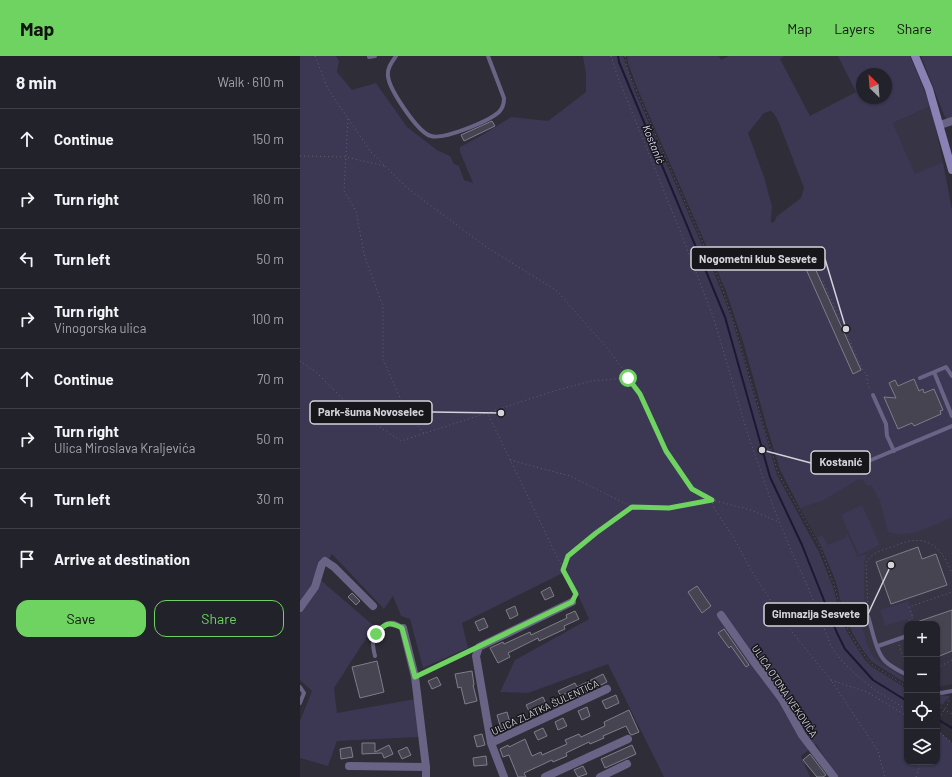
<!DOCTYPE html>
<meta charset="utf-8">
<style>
:root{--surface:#22222a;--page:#2e2f36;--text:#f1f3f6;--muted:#a2a4a8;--line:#3f3f47;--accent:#6ed361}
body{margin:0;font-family:Barlow,sans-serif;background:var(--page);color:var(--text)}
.controls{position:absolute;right:12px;bottom:12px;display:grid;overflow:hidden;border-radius:8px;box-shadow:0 1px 3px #0004}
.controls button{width:36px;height:36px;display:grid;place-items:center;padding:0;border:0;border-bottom:1px solid var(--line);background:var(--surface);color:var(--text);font:20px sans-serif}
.compass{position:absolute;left:556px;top:12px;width:36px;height:36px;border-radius:50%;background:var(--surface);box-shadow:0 1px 3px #0004;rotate:335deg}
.stop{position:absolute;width:12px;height:12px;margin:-9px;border:3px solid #6ed361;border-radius:50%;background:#fff}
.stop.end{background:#6ed361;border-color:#fff;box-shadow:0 1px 4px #0008}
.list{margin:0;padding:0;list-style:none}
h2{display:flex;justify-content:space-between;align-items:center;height:52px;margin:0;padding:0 16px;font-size:17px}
h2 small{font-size:13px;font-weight:400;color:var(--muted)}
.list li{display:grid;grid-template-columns:26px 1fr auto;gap:12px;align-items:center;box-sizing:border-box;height:60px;padding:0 16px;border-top:1px solid var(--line)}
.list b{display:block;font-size:15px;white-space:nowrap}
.list p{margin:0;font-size:13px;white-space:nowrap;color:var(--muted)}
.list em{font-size:13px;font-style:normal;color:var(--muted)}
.actions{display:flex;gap:8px;padding:12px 16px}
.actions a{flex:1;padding:9px 0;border:1px solid var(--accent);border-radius:12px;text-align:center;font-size:14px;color:var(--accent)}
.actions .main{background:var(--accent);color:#111}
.icon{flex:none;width:22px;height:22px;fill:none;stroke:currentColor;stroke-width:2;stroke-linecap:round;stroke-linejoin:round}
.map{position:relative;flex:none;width:652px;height:721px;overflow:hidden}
header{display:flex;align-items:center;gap:24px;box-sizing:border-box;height:56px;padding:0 20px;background:var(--accent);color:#111}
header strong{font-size:19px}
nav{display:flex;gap:22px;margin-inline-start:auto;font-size:14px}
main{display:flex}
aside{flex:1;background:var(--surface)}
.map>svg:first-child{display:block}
.built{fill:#373445}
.green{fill:#3c3753;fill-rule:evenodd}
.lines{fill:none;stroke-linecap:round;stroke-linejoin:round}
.stream{stroke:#1d1733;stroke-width:2}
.building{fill:#454450;stroke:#7f7d8a}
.path{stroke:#61606a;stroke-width:1;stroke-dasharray:1 3;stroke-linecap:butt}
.lane{stroke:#696485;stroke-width:4}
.street{stroke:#696485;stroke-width:8}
.secondary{stroke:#8a81b5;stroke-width:8}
.route{stroke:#6ed361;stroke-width:5}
.labels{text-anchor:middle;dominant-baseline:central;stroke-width:3;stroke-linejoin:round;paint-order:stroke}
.street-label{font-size:10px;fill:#d4d3da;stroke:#16161b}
.water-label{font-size:11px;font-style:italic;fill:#dfdcf5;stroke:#16161b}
.leader{fill:none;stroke:#d4d3da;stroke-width:1.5}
.callout-dot{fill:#d4d3da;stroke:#16161b;stroke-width:1.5}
.callout{fill:#16161b;stroke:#d4d3da;stroke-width:1.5}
.callout-label{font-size:11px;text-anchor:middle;font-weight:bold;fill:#d4d3da}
</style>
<header>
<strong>Map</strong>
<nav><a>Map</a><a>Layers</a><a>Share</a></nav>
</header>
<main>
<aside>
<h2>8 min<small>Walk · 610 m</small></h2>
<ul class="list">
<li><svg class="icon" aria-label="ahead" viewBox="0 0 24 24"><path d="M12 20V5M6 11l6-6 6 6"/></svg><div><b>Continue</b></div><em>150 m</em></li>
<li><svg class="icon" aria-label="right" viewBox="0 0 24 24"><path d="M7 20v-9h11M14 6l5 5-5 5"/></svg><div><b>Turn right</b></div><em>160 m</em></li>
<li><svg class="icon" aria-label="left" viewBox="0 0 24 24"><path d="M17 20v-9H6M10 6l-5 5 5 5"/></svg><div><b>Turn left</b></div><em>50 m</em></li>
<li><svg class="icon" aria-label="right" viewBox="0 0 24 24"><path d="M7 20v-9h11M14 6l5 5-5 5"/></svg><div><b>Turn right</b><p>Vinogorska ulica</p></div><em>100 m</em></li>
<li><svg class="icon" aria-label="ahead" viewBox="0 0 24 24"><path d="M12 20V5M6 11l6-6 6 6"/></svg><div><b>Continue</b></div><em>70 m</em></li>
<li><svg class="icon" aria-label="right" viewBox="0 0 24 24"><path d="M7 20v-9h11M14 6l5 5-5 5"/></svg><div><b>Turn right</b><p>Ulica Miroslava Kraljevića</p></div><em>50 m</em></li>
<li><svg class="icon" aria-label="left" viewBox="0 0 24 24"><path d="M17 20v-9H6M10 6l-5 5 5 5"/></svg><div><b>Turn left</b></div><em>30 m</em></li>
<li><svg class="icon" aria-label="arrive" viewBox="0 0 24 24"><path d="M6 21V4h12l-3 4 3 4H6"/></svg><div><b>Arrive at destination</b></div></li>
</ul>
<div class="actions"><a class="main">Save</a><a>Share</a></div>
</aside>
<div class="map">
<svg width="652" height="721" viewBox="0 0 652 721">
<rect width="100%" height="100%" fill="#2e2d38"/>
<path class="built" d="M631,50L643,106L615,119L593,67Z
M652,378V628L637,631V568H607V628L571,605L553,578L543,555L536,526L522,492L495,444Z"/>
<path class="green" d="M0,0H36L39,5L37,16L52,34L76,27L107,71L137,94L150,100L154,108L159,110L164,124L173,127L160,96V91L184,78L211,61L248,65L286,36V18L283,0H323L335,35L415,219L432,263L477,419L519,496L533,531L540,559L547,576L565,604L571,610L607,633V706H637V673L652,687V721H537L516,688L501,700L510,721H364L308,608L228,637L200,636L215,604L289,563L267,515L162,567L168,592L123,612L110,563L101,560L93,540L84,553L32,498L17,521L74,570L34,632L37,657L115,643L119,681L37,685L28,710L0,702V665L12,635L0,624Z
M327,0H419L421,4L429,0H484L480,3L510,60L556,36L538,0H610L631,50L593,67L615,118L643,106L652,154V461C634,469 608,484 588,476L580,445L572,430L566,429L564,425L559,423L522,445L500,452L480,414L466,368L444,289L426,235L338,34L328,7ZM562,18H586V42H562ZM471,55L475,59L479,67L504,132L501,142L476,161L475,165L471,167L472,150L464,121L448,77L464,57Z
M621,0H652V68H650L644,59Z
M562,449L580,489L559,499L541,459Z
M547,477L558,501L565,498L566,500L564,507V563L560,565C564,576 567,591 573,600C580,609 597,617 607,623V628L577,609L571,605L560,590L553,578L543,555L536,526L522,492L517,482L522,479L528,489L546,481Z
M608,545L614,561L585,570L580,554Z
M637,639L650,640L642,649L637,646Z"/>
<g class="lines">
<path class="stream" d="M318,0L319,6L425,261L470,421L502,489L537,577L545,593L573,624L607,645
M637,663L652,672"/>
</g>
<path class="building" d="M192,65L195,70L164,85L161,79Z
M514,210L561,314L553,318L506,213Z
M614,323L619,335L623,333L624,337L634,333L643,354L640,355L641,358L614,370L612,367L598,373L584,341L596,342L589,327L595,324L598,330Z
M618,491L622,503L636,498L647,529L591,548L576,506Z
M397,530L411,550L402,557L388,536Z
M250,531L254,540L245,544L241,536Z
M52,537L60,545L56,549L48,541Z
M215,550L218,559L210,563L206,554Z
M652,554V595L637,601V568L614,567Z
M275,555L279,563L264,570L265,573L239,585L238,582L208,597L210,601L198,607L190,592L203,586L204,588L230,576L231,579L267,562L266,559Z
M184,562L188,571L179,575L175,566Z
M424,573L449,609L446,611L431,590L429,592L418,577Z
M77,605L84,636L60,642L52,611Z
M172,615L174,629H173L177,645L165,648L161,631L158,632L155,618Z
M303,618L307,626L271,644L267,637L261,640L258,635L275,627L277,631Z
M137,621L141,629L132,633L128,625Z
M316,639L319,647L306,653L302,645Z
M243,641L247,650L230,657L226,649Z
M287,651L290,660L282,664L278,655Z
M329,654L339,676L332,679L330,678L326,670L303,680L304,682L290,688L289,686L266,697L267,700L253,706L252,704L224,717L226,721H218L209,699L203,701L200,693L208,689L209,691L225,683L232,700L241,696L242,699L267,688L265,684L279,678L281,681L305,670L304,666Z
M207,656L211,670L201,673L197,659Z
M263,662L267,670L258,674L255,666Z
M243,672L247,680L238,684L234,676Z
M182,678L185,689L177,691L174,680Z
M62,687H75V696L89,689L93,698L84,702L82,697L62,698Z
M332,689L336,698L305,712L301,703Z
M51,691L53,701L41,703L40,693Z
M107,691L111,699L102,703L98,695Z
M510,698L526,719L523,721H517L503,704Z
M186,700L187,709L174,710L173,702Z
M283,710L287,718L278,721L274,714Z"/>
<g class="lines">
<path class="path" d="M15,0L28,33L71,96L107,132L185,190L257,235L309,294L340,338L366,395L392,433L412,444L451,454L479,466
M311,0L317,19L379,172L414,263L448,379L473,450L493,499L508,531L531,590L541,604L555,618L575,634L607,654
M325,0L328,15L337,36L420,226L436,273L466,378L479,419L521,493L534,529L542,558L549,576L561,595L571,608L607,631
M48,63L44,135L56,155L65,202L83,250V303L107,358L124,377
M0,100L46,101L85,110
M523,225L563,314L567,319V326L570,333
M0,305L16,316L53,353L101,385L254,335L291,325L327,322
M187,356L263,513
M210,404L270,420L332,451
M275,539L276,538L263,514L268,500L296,477L332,451L369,452L412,444L414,452L434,482L452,516L488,571L531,624L578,695L585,721
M568,554L566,507C571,497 582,494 592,491C598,489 604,486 610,485C634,481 645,499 652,518
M611,568L609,563L613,562L609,551L652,536
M599,589L607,613
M637,612L652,604
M122,618L170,595
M531,624L567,636L607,660
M637,649L652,658
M637,666L649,646L648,641
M637,674L652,687
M616,721L621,706"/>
<path class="lane" d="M96,0C92,6 87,12 88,20C89,33 118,77 131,80C144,84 189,65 199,56C203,52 204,48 204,42L188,0
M69,1L75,0
M634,316L652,360
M620,322L646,311L652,320
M573,339L586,368L587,380L594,395
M571,404L652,370
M568,560C572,573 576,596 585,605C591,611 600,615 607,619
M578,590L607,580
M75,600C74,596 73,591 73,587C74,578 83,565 94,567C97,568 100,570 103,572
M0,631L4,637L0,647
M637,636L641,637L652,635"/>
<path class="street" d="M640,69L652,65
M0,552L15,531L22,508L25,505L34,511L73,550
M421,559L454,606L482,643L502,679L534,721
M103,572L115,621L126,711V721
M191,687L307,633
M49,710L126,711
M204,721L191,687L176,600L179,591L272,546
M245,721L328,683
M300,721L327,708"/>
<path class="secondary" d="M615,0L629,33L652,114"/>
</g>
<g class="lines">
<path class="route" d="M76,578C85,567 89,565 102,572L115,621L272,546L276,538L263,514L268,500L296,477L332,451L369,452L412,444L392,433L366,395L340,338L328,322"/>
</g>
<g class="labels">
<g class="street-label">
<text transform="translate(485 635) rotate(56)">ULICA OTONA IVEKOVIĆA</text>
<text transform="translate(245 651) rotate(-25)">ULICA ZLATKA ŠULENTIĆA</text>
</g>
<g class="water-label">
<text transform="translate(354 88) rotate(68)">Kostanić</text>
</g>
</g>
<path class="leader" d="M546 273L525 203M201 357L132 356M462 394L511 407M591 509L568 558"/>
<g class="callout-dot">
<circle cx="546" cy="273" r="4"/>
<circle cx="201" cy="357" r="4"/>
<circle cx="462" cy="394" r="4"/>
<circle cx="591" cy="509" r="4"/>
</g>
<g class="callout">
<rect x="391" y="191" width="134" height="23" rx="4"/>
<rect x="10" y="345" width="122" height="23" rx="4"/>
<rect x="511" y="395" width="59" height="23" rx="4"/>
<rect x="464" y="547" width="104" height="23" rx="4"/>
</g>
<g class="callout-label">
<text x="458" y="207">Nogometni klub Sesvete</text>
<text x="71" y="360">Park-šuma Novoselec</text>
<text x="541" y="410">Kostanić</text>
<text x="516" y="562">Gimnazija Sesvete</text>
</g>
</svg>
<div class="controls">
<button>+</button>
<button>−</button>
<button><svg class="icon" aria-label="locate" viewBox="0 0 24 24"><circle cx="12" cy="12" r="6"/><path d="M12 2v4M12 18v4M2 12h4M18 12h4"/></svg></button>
<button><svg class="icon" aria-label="layers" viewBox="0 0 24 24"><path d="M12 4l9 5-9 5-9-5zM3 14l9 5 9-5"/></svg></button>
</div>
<svg class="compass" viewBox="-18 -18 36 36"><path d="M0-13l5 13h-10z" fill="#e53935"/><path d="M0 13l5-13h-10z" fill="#a2a4a8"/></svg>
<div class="stop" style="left:328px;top:322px"></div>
<div class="stop end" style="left:76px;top:578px"></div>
</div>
</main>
